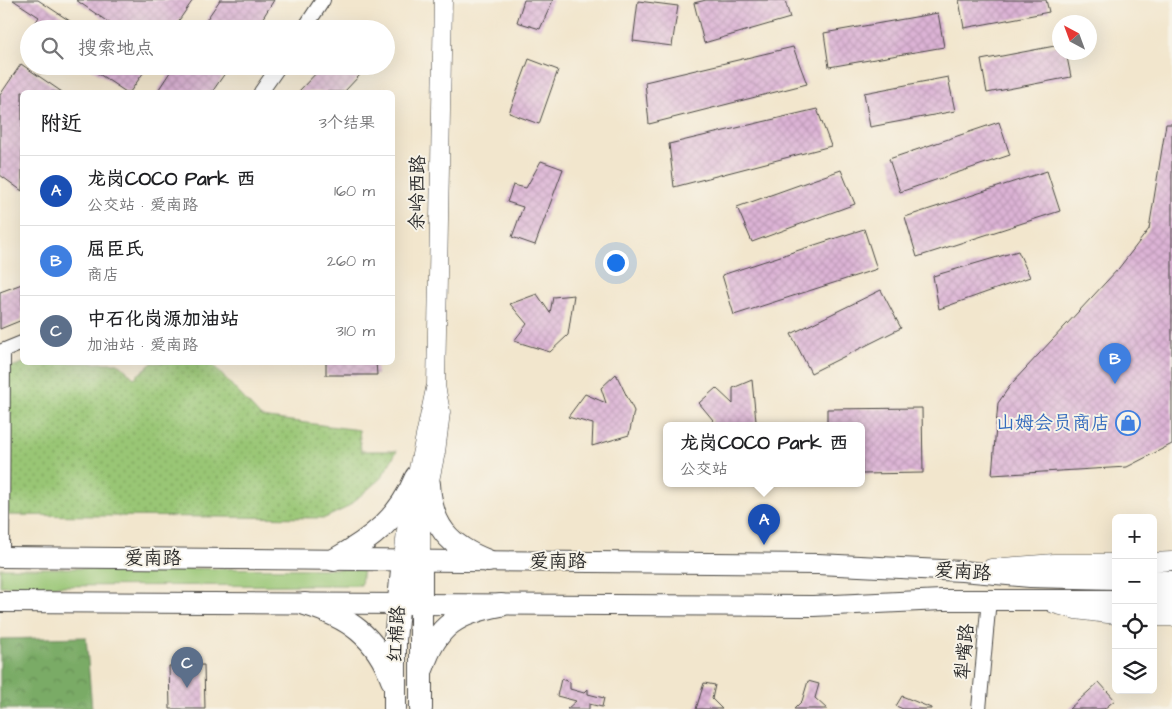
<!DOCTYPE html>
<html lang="zh">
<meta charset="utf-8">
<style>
:root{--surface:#fff;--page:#f2f2f2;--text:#202124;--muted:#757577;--line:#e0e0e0;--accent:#d93025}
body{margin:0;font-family:"Architects Daughter","LXGW WenKai TC",sans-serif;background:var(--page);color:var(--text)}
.controls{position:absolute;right:15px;bottom:15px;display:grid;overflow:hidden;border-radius:8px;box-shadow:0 5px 20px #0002}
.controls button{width:45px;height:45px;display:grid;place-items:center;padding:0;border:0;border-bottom:1px solid var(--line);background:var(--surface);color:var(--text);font:25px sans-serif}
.compass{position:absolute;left:1052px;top:15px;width:45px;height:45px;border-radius:50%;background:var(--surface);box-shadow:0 5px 20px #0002;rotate:319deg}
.you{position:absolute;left:615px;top:262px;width:18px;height:18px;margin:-12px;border:4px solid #fff;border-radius:50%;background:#1a73e8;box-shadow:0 0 0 8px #1a73e833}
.badge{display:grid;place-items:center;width:32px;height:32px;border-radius:50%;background:var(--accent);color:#fff;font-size:16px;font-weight:700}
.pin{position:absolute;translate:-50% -41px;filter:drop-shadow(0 1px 2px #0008)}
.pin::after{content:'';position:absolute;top:26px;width:18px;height:15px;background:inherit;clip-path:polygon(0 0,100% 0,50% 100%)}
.popup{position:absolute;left:663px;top:422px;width:202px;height:65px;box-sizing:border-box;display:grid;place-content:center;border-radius:8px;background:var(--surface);filter:drop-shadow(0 1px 4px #0005);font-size:16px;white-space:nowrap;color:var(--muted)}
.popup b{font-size:19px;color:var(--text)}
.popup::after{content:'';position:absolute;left:50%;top:100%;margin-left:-10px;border:10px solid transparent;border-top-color:var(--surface)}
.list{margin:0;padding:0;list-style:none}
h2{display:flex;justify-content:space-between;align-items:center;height:65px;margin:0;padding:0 20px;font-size:21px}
h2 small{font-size:16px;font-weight:400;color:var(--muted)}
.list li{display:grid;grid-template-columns:32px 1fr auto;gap:15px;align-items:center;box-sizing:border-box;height:70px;padding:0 20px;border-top:1px solid var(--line)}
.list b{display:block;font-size:19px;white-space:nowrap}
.list p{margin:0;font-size:16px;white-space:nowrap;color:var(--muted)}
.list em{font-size:16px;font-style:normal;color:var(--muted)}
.icon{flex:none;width:28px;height:28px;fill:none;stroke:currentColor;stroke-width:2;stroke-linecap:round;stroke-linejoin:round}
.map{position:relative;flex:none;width:1172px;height:709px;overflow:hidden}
.search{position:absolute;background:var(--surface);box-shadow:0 5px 20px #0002;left:20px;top:20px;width:375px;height:55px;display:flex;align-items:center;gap:12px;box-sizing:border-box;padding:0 18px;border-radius:28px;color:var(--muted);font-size:19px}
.panel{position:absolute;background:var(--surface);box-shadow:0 5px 20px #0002;left:20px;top:90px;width:375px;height:275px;border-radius:8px}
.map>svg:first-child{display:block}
.grass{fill:url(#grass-dots);stroke:#627850}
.forest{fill:url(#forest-crowns);stroke:#526b48}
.garden{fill:#99c674;stroke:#627850}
.building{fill:url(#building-cross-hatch)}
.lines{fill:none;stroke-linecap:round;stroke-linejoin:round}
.minor-casing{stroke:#494743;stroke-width:16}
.tertiary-casing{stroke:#494743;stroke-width:19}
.secondary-casing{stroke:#494743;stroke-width:22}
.primary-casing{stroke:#494743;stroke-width:24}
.minor{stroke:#fff;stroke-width:14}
.tertiary{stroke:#fff;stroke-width:18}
.secondary{stroke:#fff;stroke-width:20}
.primary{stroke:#fff;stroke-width:22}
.labels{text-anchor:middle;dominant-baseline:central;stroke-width:4;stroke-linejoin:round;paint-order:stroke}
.street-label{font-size:19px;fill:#2b2b2b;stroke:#f7f3e8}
.shop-label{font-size:19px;fill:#366cbe;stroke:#f7f3e8;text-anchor:end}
</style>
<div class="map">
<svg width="1172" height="709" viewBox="0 0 1172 709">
<defs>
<pattern id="grass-dots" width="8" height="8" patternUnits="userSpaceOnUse" patternTransform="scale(1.25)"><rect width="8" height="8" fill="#99c674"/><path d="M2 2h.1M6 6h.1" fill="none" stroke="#7da15f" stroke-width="1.8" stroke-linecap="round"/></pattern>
<pattern id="forest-crowns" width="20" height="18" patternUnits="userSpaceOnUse" patternTransform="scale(1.25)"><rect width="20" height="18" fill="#7aab66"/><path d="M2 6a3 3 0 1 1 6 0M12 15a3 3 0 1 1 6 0" fill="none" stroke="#648b54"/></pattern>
<pattern id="building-cross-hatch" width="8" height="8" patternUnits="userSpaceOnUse" patternTransform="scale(1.25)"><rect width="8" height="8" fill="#dcb3d5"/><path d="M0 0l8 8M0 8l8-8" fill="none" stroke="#bd9ab7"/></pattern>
</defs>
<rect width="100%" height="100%" fill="#f7f3e8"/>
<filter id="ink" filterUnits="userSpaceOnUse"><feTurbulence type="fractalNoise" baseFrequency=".02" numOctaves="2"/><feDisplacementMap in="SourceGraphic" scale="10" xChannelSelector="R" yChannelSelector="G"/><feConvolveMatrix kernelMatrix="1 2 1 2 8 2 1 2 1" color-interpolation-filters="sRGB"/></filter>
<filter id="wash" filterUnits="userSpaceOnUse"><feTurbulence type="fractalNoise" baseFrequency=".0096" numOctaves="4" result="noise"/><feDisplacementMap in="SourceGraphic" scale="20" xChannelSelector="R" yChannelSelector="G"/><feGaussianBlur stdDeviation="1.12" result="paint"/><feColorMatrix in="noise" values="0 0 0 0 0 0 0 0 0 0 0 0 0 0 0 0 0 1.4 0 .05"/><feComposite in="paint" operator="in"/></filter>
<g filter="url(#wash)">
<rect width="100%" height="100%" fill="#f2e6cd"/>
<path class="grass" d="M23,363H118L134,378L152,363H211L261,417L359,430L361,451H397L381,478L346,508L325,518L0,515V371Z"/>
<path class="forest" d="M86,637L92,709H0V639Z"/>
<path class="garden" d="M0,568L363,569L361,585L0,586Z"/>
<g id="blocks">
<path class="building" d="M13,0H38L82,29H39L34,25L39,17Z
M76,0H193L173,29H118Z
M220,0H274L256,29H200Z
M524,0H553L540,29L517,22Z
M706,0H785L790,18L704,43L694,3Z
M959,0H1046L1049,12L964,28Z
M638,1L678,6L672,46L633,41Z
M938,13L944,47L829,67L824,33Z
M1060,45V52H1066L1071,77L987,93L981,60Z
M793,47L807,84L649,124L645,82Z
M529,59L558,70L539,124L509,113Z
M21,64L62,92H22V191L0,175V95Z
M87,66H148L130,92H126Z
M174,66H230L212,92H157Z
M323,66H351L360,75L344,92H298Z
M948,77L955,111L870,127L864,93Z
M817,109L831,146L674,187L669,144Z
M999,122L1010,155L900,192L889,159Z
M1166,124H1172V444L1127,467L992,475L998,403L1012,383L1119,268L1149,229Z
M541,161L563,169L535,245L512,237L523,207L507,202L513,185L526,188Z
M841,170L855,204L752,242L737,207Z
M1047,171L1060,211L917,257L905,217Z
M864,229L877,269L734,315L722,275Z
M1018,251L1030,277L939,309L933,276Z
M22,284V320L0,329V292Z
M881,290L901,328L811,373L791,334Z
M537,294L550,313L553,297L574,295L568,335L550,352L514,341L527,324L510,304Z
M326,362H376L377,375H326Z
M616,374L634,411L629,435L592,446L593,424L568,417L585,394L606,403L601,388Z
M752,380L756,421L752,426H711L713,420L699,403L716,388L733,404V388Z
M922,408L923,473L862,474V426H827V409Z
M204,665L205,709H170L169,666Z
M561,679L570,682V689L584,693L588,689V694L604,698L602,707L589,704V709H567L576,701L557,696Z
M808,681L819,684L815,698L827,709H794L802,701Z
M1099,682L1115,700L1104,709H1069Z
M704,683L715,685L712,699L722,709H696Z
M902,696L931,708V709H903L896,706Z"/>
</g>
</g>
<g filter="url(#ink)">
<use href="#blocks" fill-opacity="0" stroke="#494743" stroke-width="1"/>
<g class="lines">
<defs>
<path id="minor" d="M304,29L323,0
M261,92L279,66
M0,352L22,343
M2,557L3,351
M979,709L989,599"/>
<path id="tertiary" d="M403,560L407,521L435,389
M421,560V523L436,452L441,412L436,386L443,0
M1153,562L1172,561
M991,568L1054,563H1116
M1054,604L1076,610L1116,615
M1153,617H1172"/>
<path id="secondary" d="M0,557L818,564L962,571L1030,577L1116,579
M1153,580L1172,581
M1153,600H1172
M0,602L813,606L942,600H1116"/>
<path id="primary" d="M429,484C431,526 449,546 488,561
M334,560C371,540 400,517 416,477
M421,560V709
M305,604C348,617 376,636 392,680
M423,667C437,624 459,613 501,605
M395,709V640L403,560"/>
</defs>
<use href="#minor" class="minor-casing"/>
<use href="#tertiary" class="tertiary-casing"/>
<use href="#secondary" class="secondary-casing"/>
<use href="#primary" class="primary-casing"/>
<use href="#minor" class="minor"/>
<use href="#tertiary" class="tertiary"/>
<use href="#secondary" class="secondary"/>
<use href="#primary" class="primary"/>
</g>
</g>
<defs>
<symbol id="shop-ring" viewBox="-11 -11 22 22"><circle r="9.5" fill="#f7f3e8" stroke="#3f7fe0" stroke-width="1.5"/><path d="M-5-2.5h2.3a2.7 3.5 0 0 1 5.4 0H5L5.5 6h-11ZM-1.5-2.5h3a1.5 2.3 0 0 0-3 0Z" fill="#3f7fe0"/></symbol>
</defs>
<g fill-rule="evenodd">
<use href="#shop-ring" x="1114" y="409" width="28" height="28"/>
</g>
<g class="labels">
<g class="street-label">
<text transform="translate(418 193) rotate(-89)">余岭西路</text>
<text x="153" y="558">爱南路</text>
<text x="558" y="561">爱南路</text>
<text transform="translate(963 572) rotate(4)">爱南路</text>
<text transform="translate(397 634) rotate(-87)">红棉路</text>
<text transform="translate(965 652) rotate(-85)">犁嘴路</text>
</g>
<g class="shop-label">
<text x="1110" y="423">山姆会员商店</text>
</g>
</g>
</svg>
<div class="controls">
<button>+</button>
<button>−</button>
<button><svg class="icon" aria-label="locate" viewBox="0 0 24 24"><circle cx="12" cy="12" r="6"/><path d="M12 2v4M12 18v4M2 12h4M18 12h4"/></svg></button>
<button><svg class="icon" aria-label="layers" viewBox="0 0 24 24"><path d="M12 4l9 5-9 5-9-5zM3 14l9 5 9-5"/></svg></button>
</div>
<svg class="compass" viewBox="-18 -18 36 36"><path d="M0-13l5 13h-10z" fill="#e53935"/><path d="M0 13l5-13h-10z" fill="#757577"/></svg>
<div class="you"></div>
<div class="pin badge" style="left:764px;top:545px;background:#1a4fb4">A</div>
<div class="popup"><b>龙岗COCO Park 西</b>公交站</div>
<div class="pin badge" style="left:1115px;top:384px;background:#3f7fe0">B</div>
<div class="pin badge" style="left:187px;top:688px;background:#5c6f8a">C</div>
<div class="search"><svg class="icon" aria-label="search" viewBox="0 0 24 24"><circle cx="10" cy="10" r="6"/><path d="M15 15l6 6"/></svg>搜索地点</div>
<section class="panel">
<h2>附近<small>3个结果</small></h2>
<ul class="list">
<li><span class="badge" style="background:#1a4fb4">A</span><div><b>龙岗COCO Park 西</b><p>公交站 · 爱南路</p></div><em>160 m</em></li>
<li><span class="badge" style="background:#3f7fe0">B</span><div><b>屈臣氏</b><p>商店</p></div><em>260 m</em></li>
<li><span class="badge" style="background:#5c6f8a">C</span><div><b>中石化岗源加油站</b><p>加油站 · 爱南路</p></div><em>310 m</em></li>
</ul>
</section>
</div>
